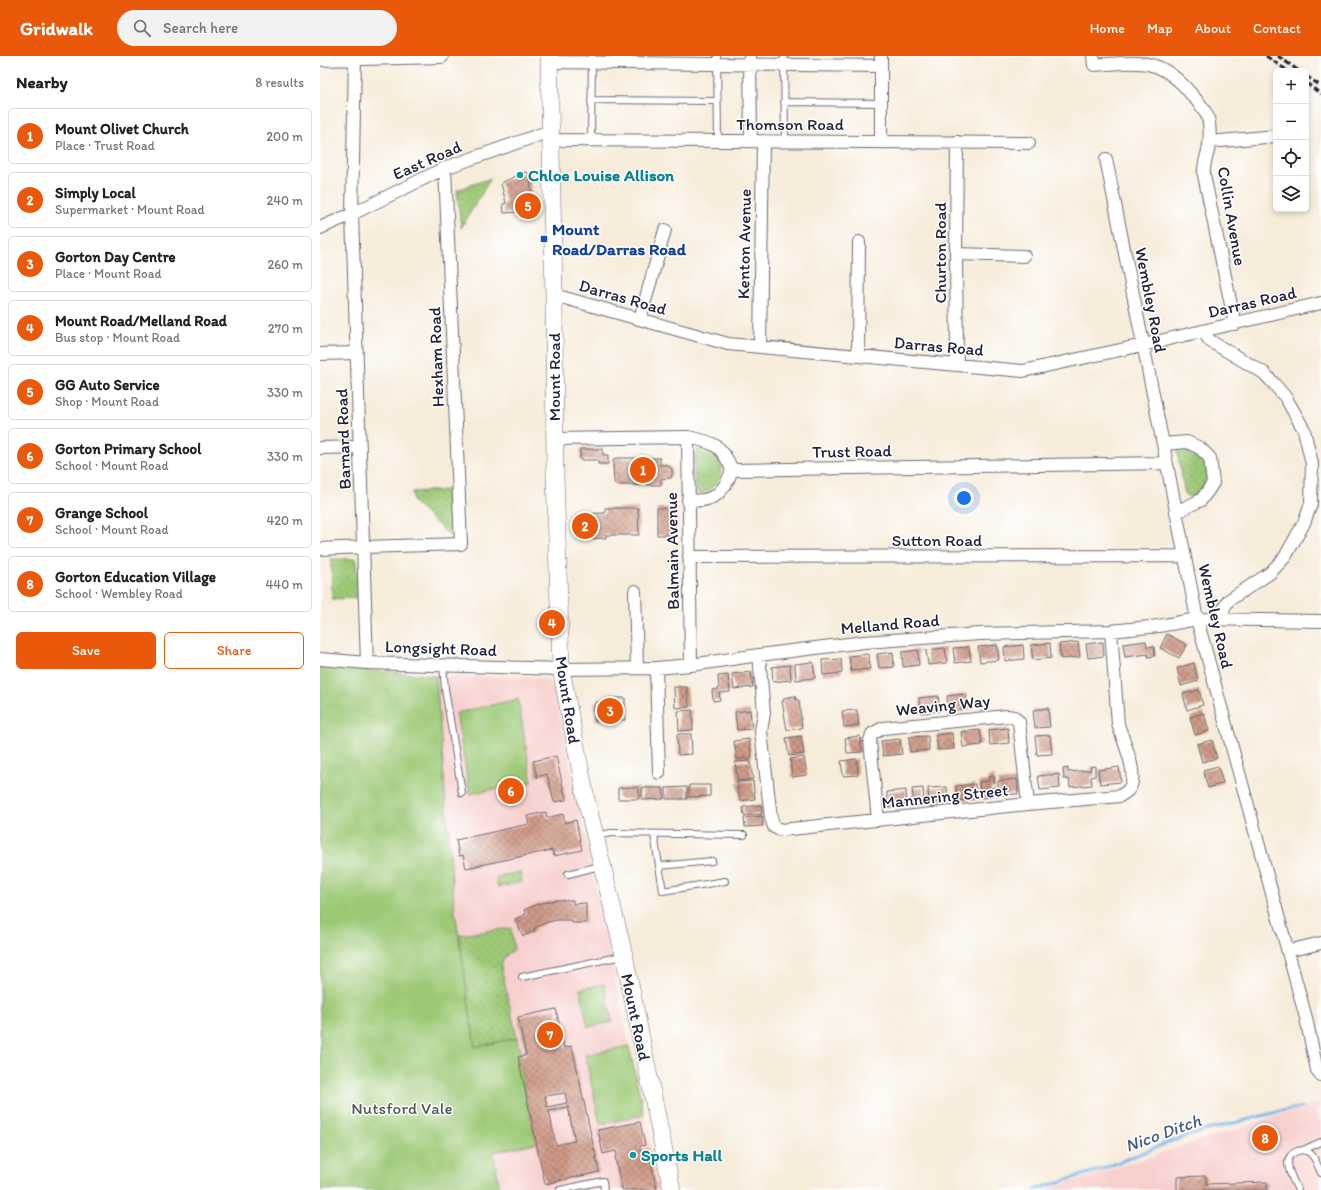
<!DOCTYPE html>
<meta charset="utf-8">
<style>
:root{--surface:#fff;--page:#f2f2f2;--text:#222;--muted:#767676;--line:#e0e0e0;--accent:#ea580c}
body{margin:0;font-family:Itim,sans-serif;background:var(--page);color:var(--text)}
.controls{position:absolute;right:12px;top:12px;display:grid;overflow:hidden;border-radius:6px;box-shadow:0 2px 6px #0003}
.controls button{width:36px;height:36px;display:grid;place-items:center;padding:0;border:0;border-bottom:1px solid var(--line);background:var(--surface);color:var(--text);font:20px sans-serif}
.you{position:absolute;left:644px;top:442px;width:14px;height:14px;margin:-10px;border:3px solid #fff;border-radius:50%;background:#1a73e8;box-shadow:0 0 0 6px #1a73e833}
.badge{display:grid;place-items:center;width:26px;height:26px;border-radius:50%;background:var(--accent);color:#fff;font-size:13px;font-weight:700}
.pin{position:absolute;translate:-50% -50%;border:2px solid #fff;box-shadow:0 1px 4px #0006}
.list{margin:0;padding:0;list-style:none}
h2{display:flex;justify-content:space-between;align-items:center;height:52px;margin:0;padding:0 16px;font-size:17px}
h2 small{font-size:13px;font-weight:400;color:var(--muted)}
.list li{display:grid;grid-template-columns:26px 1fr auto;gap:12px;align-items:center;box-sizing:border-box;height:56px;margin:0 8px 8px;padding:0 8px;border:1px solid var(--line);border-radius:6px}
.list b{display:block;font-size:15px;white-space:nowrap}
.list p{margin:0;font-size:13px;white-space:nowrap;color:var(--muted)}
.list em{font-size:13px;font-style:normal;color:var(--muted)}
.actions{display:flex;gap:8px;padding:12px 16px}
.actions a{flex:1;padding:9px 0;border:1px solid var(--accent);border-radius:6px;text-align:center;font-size:14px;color:var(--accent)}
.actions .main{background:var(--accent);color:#fff}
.icon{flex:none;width:22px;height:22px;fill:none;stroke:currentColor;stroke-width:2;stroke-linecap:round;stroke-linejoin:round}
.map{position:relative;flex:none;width:1001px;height:1134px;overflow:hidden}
header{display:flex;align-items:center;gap:24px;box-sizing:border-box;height:56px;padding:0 20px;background:var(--accent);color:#fff}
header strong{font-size:19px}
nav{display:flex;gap:22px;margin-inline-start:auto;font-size:14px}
.search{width:280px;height:36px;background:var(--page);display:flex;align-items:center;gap:10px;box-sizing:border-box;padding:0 14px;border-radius:22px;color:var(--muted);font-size:15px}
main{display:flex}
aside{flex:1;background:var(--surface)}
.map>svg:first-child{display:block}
.built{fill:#f7d0ce}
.grass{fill:url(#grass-dots);stroke:#607658}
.park{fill:#9dc976;stroke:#607658}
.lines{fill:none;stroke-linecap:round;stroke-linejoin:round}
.stream{stroke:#7db5ed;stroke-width:3}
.building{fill:url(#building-cross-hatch);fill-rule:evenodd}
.lane-casing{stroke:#6d6973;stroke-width:8}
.street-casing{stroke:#6d6973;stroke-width:14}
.secondary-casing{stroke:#6d6973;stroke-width:18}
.lane{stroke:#fff;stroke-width:6}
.street{stroke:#fff;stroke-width:12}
.secondary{stroke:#fff;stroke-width:17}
.rail{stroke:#22223b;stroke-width:3;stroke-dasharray:6 3;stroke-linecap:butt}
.culture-dot{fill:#0f9aa8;stroke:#fff;stroke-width:1.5}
.transit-dot{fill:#1a4fb4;stroke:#fff;stroke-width:1.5}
.labels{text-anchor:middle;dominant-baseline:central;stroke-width:3;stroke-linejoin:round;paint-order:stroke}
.street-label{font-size:17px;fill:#22223b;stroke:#fff}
.culture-label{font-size:17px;font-weight:bold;fill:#0d838f;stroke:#fff;text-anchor:start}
.transit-label{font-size:17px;font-weight:bold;fill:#164399;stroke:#fff;text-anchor:start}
.park-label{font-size:17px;fill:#4d5c50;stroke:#fff}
.water-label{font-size:18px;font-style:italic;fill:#465d82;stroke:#fff}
</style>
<header>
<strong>Gridwalk</strong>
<div class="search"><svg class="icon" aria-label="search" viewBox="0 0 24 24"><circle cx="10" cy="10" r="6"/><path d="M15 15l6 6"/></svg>Search here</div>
<nav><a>Home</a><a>Map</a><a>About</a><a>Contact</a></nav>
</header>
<main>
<aside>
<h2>Nearby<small>8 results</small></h2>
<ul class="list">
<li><span class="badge">1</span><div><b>Mount Olivet Church</b><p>Place · Trust Road</p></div><em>200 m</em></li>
<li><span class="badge">2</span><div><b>Simply Local</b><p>Supermarket · Mount Road</p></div><em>240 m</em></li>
<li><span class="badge">3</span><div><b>Gorton Day Centre</b><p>Place · Mount Road</p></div><em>260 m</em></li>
<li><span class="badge">4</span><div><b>Mount Road/Melland Road</b><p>Bus stop · Mount Road</p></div><em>270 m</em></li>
<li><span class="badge">5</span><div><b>GG Auto Service</b><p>Shop · Mount Road</p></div><em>330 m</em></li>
<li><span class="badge">6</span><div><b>Gorton Primary School</b><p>School · Mount Road</p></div><em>330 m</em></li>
<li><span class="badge">7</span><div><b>Grange School</b><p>School · Mount Road</p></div><em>420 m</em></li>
<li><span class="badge">8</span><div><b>Gorton Education Village</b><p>School · Wembley Road</p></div><em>440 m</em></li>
</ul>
<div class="actions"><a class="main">Save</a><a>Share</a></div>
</aside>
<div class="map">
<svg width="1001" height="1134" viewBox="0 0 1001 1134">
<defs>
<pattern id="grass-dots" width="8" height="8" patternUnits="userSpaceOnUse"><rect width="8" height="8" fill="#9dc976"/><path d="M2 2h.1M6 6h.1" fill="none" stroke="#87ac67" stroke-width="1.8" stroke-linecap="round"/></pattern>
<pattern id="building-cross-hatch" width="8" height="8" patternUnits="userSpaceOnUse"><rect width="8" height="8" fill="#cf9a86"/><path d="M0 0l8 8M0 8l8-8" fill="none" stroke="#a87d6f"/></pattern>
</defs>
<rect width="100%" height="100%" fill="#fff"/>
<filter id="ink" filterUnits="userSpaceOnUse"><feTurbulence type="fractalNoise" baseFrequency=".025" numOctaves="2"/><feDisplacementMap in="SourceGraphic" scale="8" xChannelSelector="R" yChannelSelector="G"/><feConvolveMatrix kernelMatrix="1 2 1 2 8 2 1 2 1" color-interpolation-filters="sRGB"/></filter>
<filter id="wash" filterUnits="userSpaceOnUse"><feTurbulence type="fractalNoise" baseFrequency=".012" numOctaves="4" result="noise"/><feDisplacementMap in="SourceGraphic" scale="16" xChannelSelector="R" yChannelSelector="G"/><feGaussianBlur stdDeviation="0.9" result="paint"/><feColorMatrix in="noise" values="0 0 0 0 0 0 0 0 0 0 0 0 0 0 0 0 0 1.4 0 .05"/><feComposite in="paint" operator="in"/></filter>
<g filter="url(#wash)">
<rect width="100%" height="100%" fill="#f7ecda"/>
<path class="built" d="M116,620L220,622L228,625L234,632L339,1134H180L165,1058L134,848Z
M997,1047L1000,1052L996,1053L1001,1066V1134H726Z"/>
<path class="grass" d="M171,122L141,172L137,134Z
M382,391C411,398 405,434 378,438C373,423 373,408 377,393Z
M862,392L875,394L884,402L887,421L882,433L876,439L870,441L865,438L857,395Z
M128,434L130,480L93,446L92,436Z
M11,503H36L38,542L12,543Z
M191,872L194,894C186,898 183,902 181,911L197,982L155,991L139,879Z"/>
<path class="park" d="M0,610L116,620L134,848L155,991L197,982L201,1000L198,1001L216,1087L173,1096L180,1134H0Z
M198,643L212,726L150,738L136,657Z
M200,816L202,826L178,831L176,821Z
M284,928L292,966L268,971L260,933Z
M309,990L324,1059L280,1068L265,999Z"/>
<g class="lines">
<path class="stream" d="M714,1134L782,1113L852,1085L887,1074L961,1055L983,1051"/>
</g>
<g id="blocks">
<path class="building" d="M205,116L210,118L212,154H201L200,156L184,157L183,148L186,147L181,127Z
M260,393H283V399H288V408H278V404H260Z
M297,402H321V409H327V402H340V409H347L350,411L352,413V419L351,422L341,423V429H327V422H321V429H296L294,426L293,407L294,403Z
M285,452H318L319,479H286V482L260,483V458L285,457Z
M337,452H353V479H337Z
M847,578L867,589L859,602L840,592Z
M826,585L827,591L834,590L835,600L828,601V598L805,601L803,588Z
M758,586L760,601L741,603L739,588Z
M783,586L784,600L768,602L766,588Z
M730,587L731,602L713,604L711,589Z
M677,589L679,604L660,606L658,591Z
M703,589L704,603L685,605L684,591Z
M649,591L651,605L635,607L633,592Z
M625,592L627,607L608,609L606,594Z
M598,594L599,609L583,611L582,596Z
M573,596L574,611L559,612L557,598Z
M549,598L550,613L531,615L529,600Z
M521,603L522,617L503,619L502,604Z
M493,606L495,622L476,624L475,608Z
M874,607L878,625L861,630L857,612Z
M470,609L471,624L453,626L452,611Z
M431,616L433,631L414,633L412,618Z
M408,619L410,636L399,637L400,644L393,645L392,634L399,633L398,620Z
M354,631H367L369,651L355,652Z
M879,634L883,649L867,654L863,638Z
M646,638L647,653L628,655L627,640Z
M475,640L476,644H479L482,672L467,674L462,645H464V642Z
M618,640L620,655L601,657L599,642Z
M289,642H305V664L275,665V646H290Z
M728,652L730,671L715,672L713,654Z
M372,654L373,674L359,675L358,655Z
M430,654L432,673L417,674L415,656Z
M537,654L539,669L524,671L522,655Z
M884,657L889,675L875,679L870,661Z
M688,672L689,687L670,689L669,674Z
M660,674L662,689L643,691L641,676Z
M632,677L634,693L618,694L616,679Z
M357,678H371L372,698L358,699Z
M730,679L732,698L717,699L715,680Z
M481,680L484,698L469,700L466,682Z
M540,680L542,696L527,697L525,682Z
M608,680L609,694L590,696L589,681Z
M429,683L432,702L417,703L414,685Z
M580,683L582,698L563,700L561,685Z
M892,684L897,702L882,706L877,688Z
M236,700L246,744L234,746L227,718L217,721L213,705Z
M484,701L487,719L472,721L470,703Z
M537,703L538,719L523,720L521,705Z
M430,705L433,723L418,725L415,706Z
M775,710V720L771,721L772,729L750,731L749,723H744L743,713L748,712V716L771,714L770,711Z
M898,710L903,727L888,732L883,714Z
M799,711L801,726L780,728L778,714Z
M739,718L740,732L720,734L718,720Z
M674,720L675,732H671V741L661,742L659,726L669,725L668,721Z
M697,723L698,738L679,739L678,725Z
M433,725L435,743L420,745L417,726Z
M655,728L656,743L637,745L636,730Z
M369,729H390V740L369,741Z
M311,731H319V743H298V732Z
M367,731V743H346V732Z
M627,731L628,745L609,747L608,732Z
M322,732H343L344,743L322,744Z
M603,732L604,748L594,749L592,733Z
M586,734L587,749L568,751L567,736Z
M441,749L442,758L424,760L423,751Z
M226,756L227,762L243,758L245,767L256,764L262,794L234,800L232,794L146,812L143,799L139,800L136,784L209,768L207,760Z
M442,760L443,770L425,771L424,762Z
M235,844H253V848L266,847V867H252V864H236L228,866L214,872L215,875L203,880L195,863L206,858L204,854L218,848Z
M236,953L244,992L252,990L279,1116L225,1128L198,1001L206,999L198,961ZM245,1037L247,1047L227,1051L225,1040ZM248,1051L255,1085L236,1089L229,1055Z
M320,1066L325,1089L320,1090V1095L328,1093L337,1134H302L295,1101L297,1100L296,1095L283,1098L278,1074Z
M886,1120V1128L947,1126V1134H857V1121Z"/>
</g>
</g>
<g filter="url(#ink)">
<use href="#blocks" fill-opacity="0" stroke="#6d6973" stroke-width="1"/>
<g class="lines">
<defs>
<path id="lane" d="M397,0L398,85
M464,0L465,85
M271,44L397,45
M464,46L561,47
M271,84L272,0
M123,609L125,633L142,737
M334,778L343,835L405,825
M276,780L291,777L424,779
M339,810L392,805
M248,818L280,810
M202,921L302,900
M983,1094L1001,1086
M240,1134L283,1125L284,1134
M978,1134C974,1126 968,1116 968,1107C968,1096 983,1090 991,1098C996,1103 998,1111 1001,1117"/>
<path id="street" d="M35,0L32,158L47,607
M430,0L431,85
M561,0V86
M773,0L774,9C820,6 840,0 872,39C879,47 888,56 889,67C890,76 890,86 888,95C886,103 883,110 884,119L915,268
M0,4L122,1
M230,6L561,10
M230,84L709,87
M890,86L956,80
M786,103L843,388L877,563L986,962L997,1014L1001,1019
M0,172L32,158L125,112L230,75
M636,198L704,200
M234,239L408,288L703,315L823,289L1001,247
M320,263L345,174
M883,275L890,285L944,317L955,329L966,342L984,374L992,408L991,448L984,467L965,501L950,517L909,544C904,550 902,555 902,563
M440,291L443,85
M0,298L37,297
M538,300L539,186
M637,309L636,198L637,86
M368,381L371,609
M234,383L368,381C394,386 402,389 412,414L846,407
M843,388L867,386L880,392L890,402L893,427L887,436L881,444L856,456
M0,392L40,391
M368,444C393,447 404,437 412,414
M0,493L43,491L141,488L125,112
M369,501L864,500
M315,535L317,612
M439,599L444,657L441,675L451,762L454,771L461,774L708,748L800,740C802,738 806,737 808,734C821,721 802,683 798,668L791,575
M0,603L47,607L241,613L336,612L371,609L439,599L544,586L660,578L791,575L839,570L877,563L1001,565
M336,612L339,717
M558,764L550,685L552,678L563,672L687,660L694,661L699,666L708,748
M968,895L1001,887"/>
<path id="secondary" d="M229,0L234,239L235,418L241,613L266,743L304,899L352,1134"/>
</defs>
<use href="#lane" class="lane-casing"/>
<use href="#street" class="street-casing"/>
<use href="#secondary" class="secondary-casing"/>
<use href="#lane" class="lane"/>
<use href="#street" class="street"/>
<use href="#secondary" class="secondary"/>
<path class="rail" d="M946,0L968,15
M958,0L979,15
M986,20L1001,30
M986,27L1001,38"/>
</g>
</g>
<g class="culture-dot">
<circle cx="200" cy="119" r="4"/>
<circle cx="313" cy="1099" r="4"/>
</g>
<rect class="transit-dot" x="220" y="179" width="8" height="8" rx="2"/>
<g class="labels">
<g class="street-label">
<text x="470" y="68">Thomson Road</text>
<text transform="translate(107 104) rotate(-24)">East Road</text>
<text transform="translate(912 160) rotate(80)">Collin Avenue</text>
<text transform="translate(424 188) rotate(-89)">Kenton Avenue</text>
<text transform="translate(620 197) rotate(-90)">Churton Road</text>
<text transform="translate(303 241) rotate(16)">Darras Road</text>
<text transform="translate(831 244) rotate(79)">Wembley Road</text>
<text transform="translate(932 246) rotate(-13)">Darras Road</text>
<text transform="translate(619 290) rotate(5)">Darras Road</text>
<text transform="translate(116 301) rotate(-92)">Hexham Road</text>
<text transform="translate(234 321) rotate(-90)">Mount Road</text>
<text transform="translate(23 383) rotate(-92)">Barnard Road</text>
<text transform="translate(532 395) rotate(-1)">Trust Road</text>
<text x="617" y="484">Sutton Road</text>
<text transform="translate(352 495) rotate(-91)">Balmain Avenue</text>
<text transform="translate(896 560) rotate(77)">Wembley Road</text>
<text transform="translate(570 568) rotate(-5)">Melland Road</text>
<text transform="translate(121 592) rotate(2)">Longsight Road</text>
<text transform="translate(248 644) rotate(81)">Mount Road</text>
<text transform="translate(623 649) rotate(-6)">Weaving Way</text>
<text transform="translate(625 740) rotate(-6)">Mannering Street</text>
<text transform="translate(316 961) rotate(78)">Mount Road</text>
</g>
<g class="culture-label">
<text x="208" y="119">Chloe Louise Allison</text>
<text x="321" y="1099">Sports Hall</text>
</g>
<g class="transit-label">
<text x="232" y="173">Mount<tspan x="232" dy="20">Road/Darras Road</tspan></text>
</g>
<g class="park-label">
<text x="82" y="1052">Nutsford Vale</text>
</g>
<g class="water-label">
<text transform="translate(843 1077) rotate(-20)">Nico Ditch</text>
</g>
</g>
</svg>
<div class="controls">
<button>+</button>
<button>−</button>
<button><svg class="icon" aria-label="locate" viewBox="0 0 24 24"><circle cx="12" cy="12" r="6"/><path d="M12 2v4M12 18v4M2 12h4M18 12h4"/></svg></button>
<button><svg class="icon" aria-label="layers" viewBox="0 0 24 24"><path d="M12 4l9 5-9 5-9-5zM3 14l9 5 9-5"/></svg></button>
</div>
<div class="you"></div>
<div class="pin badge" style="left:323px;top:414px">1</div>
<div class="pin badge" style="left:265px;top:470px">2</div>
<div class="pin badge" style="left:290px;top:655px">3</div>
<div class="pin badge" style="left:232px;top:567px">4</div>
<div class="pin badge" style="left:208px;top:150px">5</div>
<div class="pin badge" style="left:191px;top:735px">6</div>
<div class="pin badge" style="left:230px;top:979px">7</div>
<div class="pin badge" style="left:945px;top:1082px">8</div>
</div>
</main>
